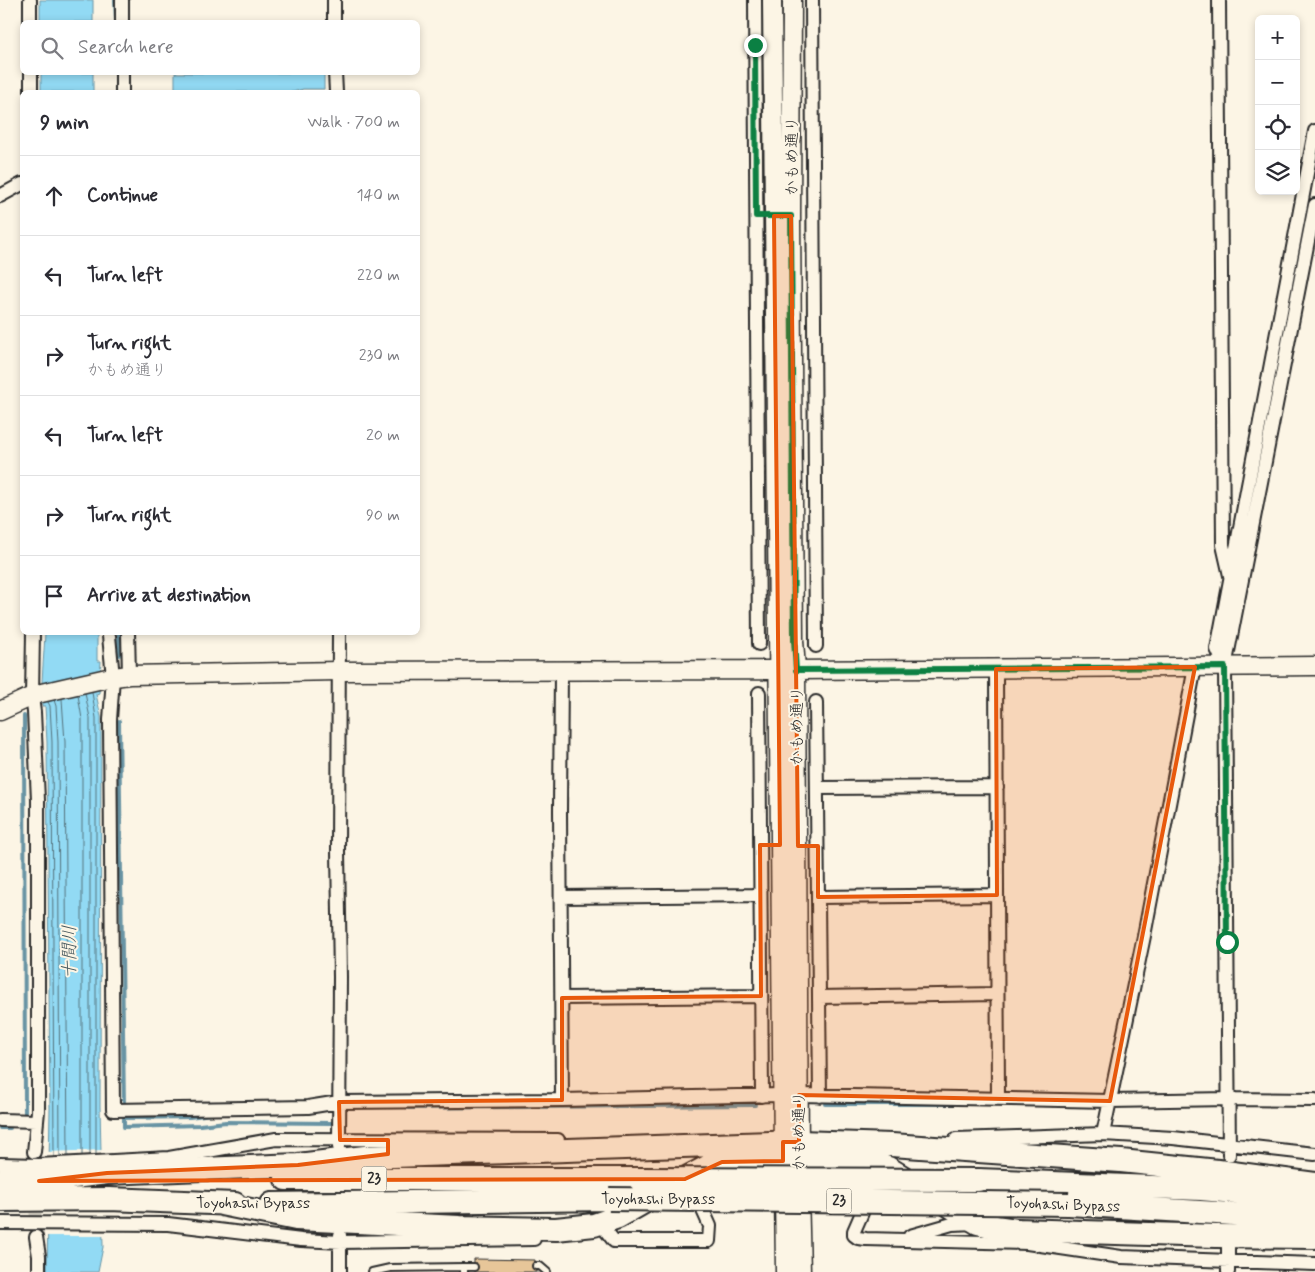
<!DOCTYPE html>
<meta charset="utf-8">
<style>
:root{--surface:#fff;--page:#f2f2f3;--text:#2b2b33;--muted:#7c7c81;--line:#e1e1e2}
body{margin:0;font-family:Mynerve,"Klee One",sans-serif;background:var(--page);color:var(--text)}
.controls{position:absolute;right:15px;top:15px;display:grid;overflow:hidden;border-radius:8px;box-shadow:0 2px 8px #0003}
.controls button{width:45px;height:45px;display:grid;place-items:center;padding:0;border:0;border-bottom:1px solid var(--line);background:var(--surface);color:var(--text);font:25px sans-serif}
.stop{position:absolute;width:15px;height:15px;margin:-11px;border:4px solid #0b8043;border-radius:50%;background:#fff}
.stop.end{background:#0b8043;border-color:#fff;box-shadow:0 1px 5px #0008}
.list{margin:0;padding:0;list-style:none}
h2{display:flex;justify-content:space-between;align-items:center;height:65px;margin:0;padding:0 20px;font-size:21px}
h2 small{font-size:16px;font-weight:400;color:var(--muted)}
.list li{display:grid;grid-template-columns:32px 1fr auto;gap:15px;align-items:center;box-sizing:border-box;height:80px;padding:0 20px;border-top:1px solid var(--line)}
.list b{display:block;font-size:19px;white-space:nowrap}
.list p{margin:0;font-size:16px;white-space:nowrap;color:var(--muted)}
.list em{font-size:16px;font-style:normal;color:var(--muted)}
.icon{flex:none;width:28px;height:28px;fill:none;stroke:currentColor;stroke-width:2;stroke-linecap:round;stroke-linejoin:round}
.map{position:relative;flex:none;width:1315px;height:1272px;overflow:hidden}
.search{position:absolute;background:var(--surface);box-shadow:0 2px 8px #0003;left:20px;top:20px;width:400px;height:55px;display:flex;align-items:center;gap:12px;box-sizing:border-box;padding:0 18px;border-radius:8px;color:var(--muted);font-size:19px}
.panel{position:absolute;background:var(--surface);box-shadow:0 2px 8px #0003;left:20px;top:90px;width:400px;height:545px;border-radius:8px}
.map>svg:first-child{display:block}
.water{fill:#92daf4;stroke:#6994a4}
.pier{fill:#fcf5e5}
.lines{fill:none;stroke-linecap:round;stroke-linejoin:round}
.shore{stroke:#54717b;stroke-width:1}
.stream{stroke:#6994a4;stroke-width:4}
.building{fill:#e7c699;stroke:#2b2b2b;filter:url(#shadow)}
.street-tunnel{stroke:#d2cdc0;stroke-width:12;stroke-dasharray:12 6;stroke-linecap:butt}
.lane-casing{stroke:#2b2b2b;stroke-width:10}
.street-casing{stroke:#2b2b2b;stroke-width:16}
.secondary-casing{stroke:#2b2b2b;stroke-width:21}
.highway-casing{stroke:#2b2b2b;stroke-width:26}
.lane{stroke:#fcf5e5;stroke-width:6}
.street{stroke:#fcf5e5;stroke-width:12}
.secondary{stroke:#fcf5e5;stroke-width:18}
.highway{stroke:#fcf5e5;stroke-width:22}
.highway-bridge-casing{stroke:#2b2b2b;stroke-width:26;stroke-linecap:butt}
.highway-bridge{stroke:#fcf5e5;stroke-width:22}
.route{stroke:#0b8043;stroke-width:6}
.marked{fill:#e8590c;fill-opacity:0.2;stroke:#e8590c;stroke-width:4;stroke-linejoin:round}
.labels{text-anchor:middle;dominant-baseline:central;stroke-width:4;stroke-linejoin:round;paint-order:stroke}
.shield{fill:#fcf5e5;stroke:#6a6863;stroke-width:1}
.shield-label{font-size:15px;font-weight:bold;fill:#2b2b2b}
.street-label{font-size:16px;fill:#2b2b2b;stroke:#fcf5e5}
.water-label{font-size:18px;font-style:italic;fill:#45575d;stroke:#fcf5e5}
</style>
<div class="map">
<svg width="1315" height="1272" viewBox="0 0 1315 1272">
<defs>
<filter id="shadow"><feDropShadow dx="4.5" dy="4.5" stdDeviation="1" flood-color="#0004"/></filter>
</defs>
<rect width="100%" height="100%" fill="#fcf5e5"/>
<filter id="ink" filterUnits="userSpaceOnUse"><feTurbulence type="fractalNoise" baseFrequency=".02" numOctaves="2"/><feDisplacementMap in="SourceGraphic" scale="10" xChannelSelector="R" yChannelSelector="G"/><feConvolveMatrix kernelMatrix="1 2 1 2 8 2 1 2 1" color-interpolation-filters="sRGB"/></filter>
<g filter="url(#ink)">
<path class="water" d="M40,0H93V22H40Z
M41,73H93V92H41Z
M175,73H324V89H303L293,92H175Z
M45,633H97V661H101L99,693L96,694L101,717L100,1106L103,1247L98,1272H47L50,1109L47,742L45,706H42C41,681 44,657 45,633Z"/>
<path class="pier" d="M103,1150L106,1236H45L46,1152Z"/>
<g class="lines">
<path class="shore" d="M92,692L96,718V1154
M85,693L90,718V1155
M78,695L82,719V1155
M62,699L65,742L68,1156
M54,700L56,706L58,742L60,1156
M48,702L50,706L52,742L54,1157"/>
<path class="stream" d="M115,0L116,22
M119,632V655
M24,716L25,1116
M119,721L124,1108
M825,1104H953
M408,1108L755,1105
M293,1113L308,1112
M124,1117V1127L200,1125L226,1122L331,1123
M124,1118L190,1117L211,1114
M0,1128H10"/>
</g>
<path class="building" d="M474,1259L535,1260L536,1272H474Z"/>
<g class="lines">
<path class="street-tunnel" d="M35,1195L36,1237"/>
<defs>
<path id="lane" d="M536,1266H540L547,1272
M372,1272L390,1268L464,1267
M464,1272V1267H474"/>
<path id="street" d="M30,0V22
M122,0V22
M755,0L759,644
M812,0L816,646
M1219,0L1223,545L1231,580
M334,22V0
M31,72V92
M122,72V92
M335,72L336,92
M0,196L22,184
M33,632L32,697L34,712L38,800V1111L34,1152
M128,632L129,675
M339,632L338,851L340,977L339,1147
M109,636L113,677L110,720L113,1110L308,1107L339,1102L562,1100L783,1095
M1225,667L1217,649L1315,131
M996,669L998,1099
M561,670L560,811L562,1100
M759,693L762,1096
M816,702L820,1096
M817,788L997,787
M561,897L760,895
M818,897L997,895
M819,997L997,994
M562,998L761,996
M799,1095L1110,1101L1228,1099L1315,1100
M0,1120L37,1121
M1103,1134L1144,936L1195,667
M956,1139L1103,1134L1173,1138L1315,1154
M1229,1155L1225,667L1315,205
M0,1164L39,1165L169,1158L276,1139L558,1140
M868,1199L854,1231V1235L858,1238L866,1239L1027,1243L1121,1257L1315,1264
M0,1223L168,1224L301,1240L341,1242L534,1239
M600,1223L614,1241H709L710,1226L697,1197
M340,1235V1272
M910,1236L952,1224L975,1223
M36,1237L39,1256V1272
M1228,1245V1272"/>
<path id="secondary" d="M772,0L783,1154
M792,0L791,216L794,640L796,670L799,1154
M0,711L37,694L107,678L129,675L338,671L796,670L1315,666
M784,1188L785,1272
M799,1190L801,1272"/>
<path id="highway" d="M286,1179H639
M978,1180L1201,1189L1315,1199
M0,1181H54
M39,1181L107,1173L298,1165L365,1157L799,1142L892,1145L1121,1161L1218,1171L1315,1184
M0,1200L109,1199L235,1204
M221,1204L296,1219L459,1227L556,1229L594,1225L618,1217L688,1177L709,1166L722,1162C743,1162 764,1161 785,1161C819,1159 856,1155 888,1168L978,1223L995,1227L1016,1230L1216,1236L1315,1237
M272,1204L609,1199
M1069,1204L1315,1219"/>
</defs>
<use href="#lane" class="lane-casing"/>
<use href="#street" class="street-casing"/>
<use href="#secondary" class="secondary-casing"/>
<use href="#highway" class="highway-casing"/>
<use href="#lane" class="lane"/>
<use href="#street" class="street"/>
<use href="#secondary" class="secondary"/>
<use href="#highway" class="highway"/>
<defs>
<path id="highway-bridge" d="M639,1179L978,1180
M609,1199L1069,1204"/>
</defs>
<use href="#highway-bridge" class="highway-bridge-casing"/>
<use href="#highway-bridge" class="highway-bridge"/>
</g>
</g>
<g class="lines" filter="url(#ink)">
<path class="route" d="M755,45L756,216H791L794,640L796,670L1225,667L1227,942"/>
</g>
<path class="marked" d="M774,216H791L798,846H818V897L997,895L996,669L1195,667L1110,1101L799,1095V1142H783V1161L722,1162L685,1179L39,1181L107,1173L298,1165L388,1154V1140H340L339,1102L562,1100V998L761,996L760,845H780Z"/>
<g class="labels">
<g class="shield">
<rect x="361.5" y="1166.5" width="25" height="25" rx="4"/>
<rect x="826.5" y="1188.5" width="25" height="25" rx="4"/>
</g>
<g class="shield-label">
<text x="374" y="1179">23</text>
<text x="839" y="1201">23</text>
</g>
<g class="street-label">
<text transform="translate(792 156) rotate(-90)">かもめ通り</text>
<text transform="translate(797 726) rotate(-90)">かもめ通り</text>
<text transform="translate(799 1131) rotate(-90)">かもめ通り</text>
<text x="658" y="1199">Toyohashi Bypass</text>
<text x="253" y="1203">Toyohashi Bypass</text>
<text transform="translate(1063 1205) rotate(2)">Toyohashi Bypass</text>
</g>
<g class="water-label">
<text transform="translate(70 952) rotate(-90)">十間川</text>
</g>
</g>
</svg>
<div class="controls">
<button>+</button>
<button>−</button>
<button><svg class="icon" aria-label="locate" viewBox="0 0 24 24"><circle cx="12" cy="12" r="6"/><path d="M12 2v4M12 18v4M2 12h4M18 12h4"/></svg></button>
<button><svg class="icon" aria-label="layers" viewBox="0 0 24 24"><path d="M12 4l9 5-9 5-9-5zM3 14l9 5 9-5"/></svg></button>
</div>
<div class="stop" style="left:1227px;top:942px"></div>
<div class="stop end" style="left:755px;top:45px"></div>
<div class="search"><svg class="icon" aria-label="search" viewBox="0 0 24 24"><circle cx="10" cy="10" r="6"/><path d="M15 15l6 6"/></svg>Search here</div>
<section class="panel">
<h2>9 min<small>Walk · 700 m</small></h2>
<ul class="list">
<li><svg class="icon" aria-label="ahead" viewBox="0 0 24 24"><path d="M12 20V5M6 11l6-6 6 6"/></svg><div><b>Continue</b></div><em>140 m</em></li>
<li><svg class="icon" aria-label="left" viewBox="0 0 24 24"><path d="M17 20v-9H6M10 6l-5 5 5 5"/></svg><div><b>Turn left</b></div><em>220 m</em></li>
<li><svg class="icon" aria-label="right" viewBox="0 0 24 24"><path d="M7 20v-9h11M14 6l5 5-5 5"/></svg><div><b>Turn right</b><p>かもめ通り</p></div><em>230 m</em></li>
<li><svg class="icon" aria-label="left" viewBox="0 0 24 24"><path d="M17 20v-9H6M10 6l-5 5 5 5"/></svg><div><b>Turn left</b></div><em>20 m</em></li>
<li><svg class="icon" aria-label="right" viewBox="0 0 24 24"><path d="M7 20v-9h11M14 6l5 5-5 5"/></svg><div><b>Turn right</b></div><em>90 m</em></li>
<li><svg class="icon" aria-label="arrive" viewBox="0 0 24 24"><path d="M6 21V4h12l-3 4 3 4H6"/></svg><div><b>Arrive at destination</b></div></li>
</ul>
</section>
</div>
